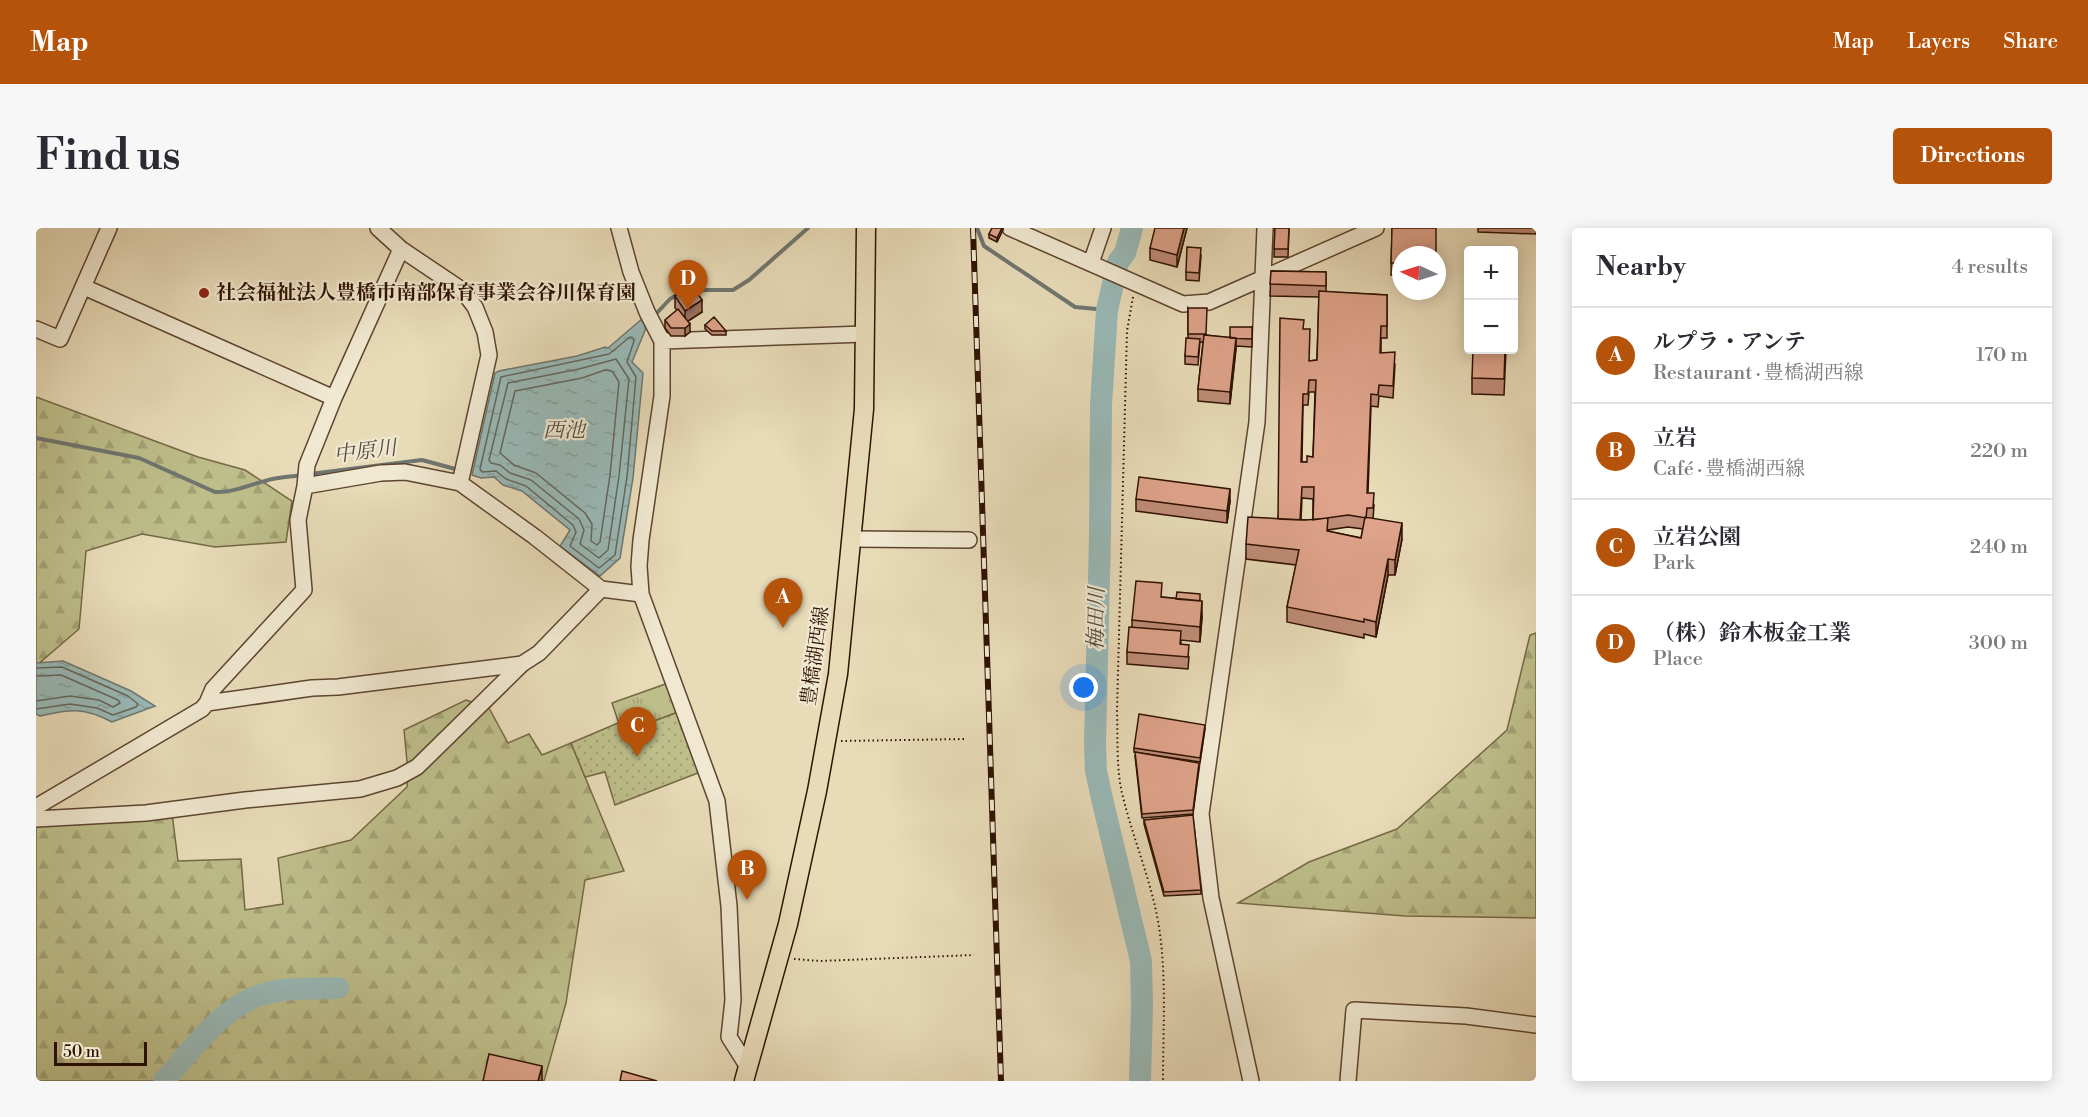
<!DOCTYPE html>
<meta charset="utf-8">
<style>
:root{--surface:#fff;--page:#f7f7f7;--text:#2b2b33;--muted:#7c7c81;--line:#e1e1e2;--accent:#b45309}
body{margin:0;font-family:"Libre Bodoni","Noto Serif JP",serif;background:var(--page);color:var(--text)}
.controls{position:absolute;right:18px;top:18px;display:grid;overflow:hidden;border-radius:6px;box-shadow:0 3px 15px #0003}
.controls button{width:54px;height:54px;display:grid;place-items:center;padding:0;border:0;border-bottom:2px solid var(--line);background:var(--surface);color:var(--text);font:30px sans-serif}
.compass{position:absolute;left:1356px;top:18px;width:54px;height:54px;border-radius:50%;background:var(--surface);box-shadow:0 3px 15px #0003;rotate:274deg}
.scale{position:absolute;left:18px;bottom:15px;width:93px;box-sizing:border-box;padding-left:6px;border:3px solid #301202;border-top:0;font-size:16px;line-height:21px;white-space:nowrap;color:#301202;-webkit-text-stroke:4px #f0e8d1;paint-order:stroke}
.you{position:absolute;left:1048px;top:460px;width:21px;height:21px;margin:-15px;border:4px solid #fff;border-radius:50%;background:#1a73e8;box-shadow:0 0 0 9px #1a73e833}
.badge{display:grid;place-items:center;width:39px;height:39px;border-radius:50%;background:var(--accent);color:#fff;font-size:20px;font-weight:700}
.pin{position:absolute;translate:-50% -50px;filter:drop-shadow(0 2px 3px #0008)}
.pin::after{content:'';position:absolute;top:32px;width:21px;height:18px;background:inherit;clip-path:polygon(0 0,100% 0,50% 100%)}
.list{margin:0;padding:0;list-style:none}
h2{display:flex;justify-content:space-between;align-items:center;height:78px;margin:0;padding:0 24px;font-size:26px}
h2 small{font-size:20px;font-weight:400;color:var(--muted)}
.list li{display:grid;grid-template-columns:39px 1fr auto;gap:18px;align-items:center;box-sizing:border-box;height:96px;padding:0 24px;border-top:2px solid var(--line)}
.list b{display:block;font-size:22px;white-space:nowrap}
.list p{margin:0;font-size:20px;white-space:nowrap;color:var(--muted)}
.list em{font-size:20px;font-style:normal;color:var(--muted)}
.map{position:relative;flex:none;width:1500px;height:853px;overflow:hidden;border-radius:6px}
header{display:flex;align-items:center;gap:36px;box-sizing:border-box;height:84px;padding:0 30px;background:var(--accent);color:#fff}
header strong{font-size:28px}
nav{display:flex;gap:33px;margin-inline-start:auto;font-size:21px}
.intro{display:flex;align-items:center;justify-content:space-between;box-sizing:border-box;height:144px;padding:0 36px}
h1{margin:0;font-size:42px}
.button{padding:15px 27px;border-radius:6px;background:var(--accent);color:#fff;font-size:21px;font-weight:700}
main{display:flex;gap:36px;padding:0 36px}
aside{flex:1;background:var(--surface);border-radius:6px;box-shadow:0 3px 15px #0003}
.map>svg:first-child{display:block}
.grass{fill:url(#grass-tufts);stroke:#766846;stroke-width:1.5}
.forest{fill:url(#forest-firs);stroke:#766846;stroke-width:1.5}
.park{fill:url(#park-dots);stroke:#766846;stroke-width:1.5}
.water{fill:url(#water-ripples);stroke:#6f766f;stroke-width:1.5}
.lines{fill:none;stroke-linecap:round;stroke-linejoin:round}
.shore{stroke:#64665c;stroke-width:1.5}
.stream{stroke:#6f766f;stroke-width:4}
.river{stroke:#99b9b7;stroke-width:22}
.minor-casing{stroke:#5e4430;stroke-width:18}
.major-casing{stroke:#301202;stroke-width:21}
.path{stroke:#301202;stroke-width:2;stroke-dasharray:1.5 3;stroke-linecap:butt}
.minor{stroke:#f0e8d1;stroke-width:15}
.major{stroke:#e8dbb8;stroke-width:18}
.rail-casing{stroke:#301202;stroke-width:6}
.rail{stroke:#f0e8d1;stroke-width:4;stroke-dasharray:11;stroke-linecap:butt}
.wall{fill:#bf8c77;stroke:#301202;stroke-width:1.5;fill-rule:evenodd}
.shaded-wall{fill:#9b7261;stroke:#301202;stroke-width:1.5}
.building{fill:#dea38a;stroke:#301202;stroke-width:1.5;fill-rule:evenodd}
.poi-dot{fill:#8f2418;stroke:#f0e8d1;stroke-width:2}
.labels{text-anchor:middle;dominant-baseline:central;stroke-width:4.5;stroke-linejoin:round;paint-order:stroke}
.poi-label{font-size:20px;font-weight:bold;fill:#301202;stroke:#f0e8d1;text-anchor:start}
.street-label{font-size:20px;fill:#301202;stroke:#f0e8d1}
.water-label{font-size:21px;font-style:italic;fill:#554c41;stroke:#f0e8d1}
</style>
<header>
<strong>Map</strong>
<nav><a>Map</a><a>Layers</a><a>Share</a></nav>
</header>
<div class="intro"><h1>Find us</h1><a class="button">Directions</a></div>
<main>
<div class="map">
<svg width="1500" height="853" viewBox="0 0 1500 853">
<defs>
<pattern id="grass-tufts" width="24" height="20" patternUnits="userSpaceOnUse" patternTransform="scale(1.5)"><rect width="24" height="20" fill="#bdbe8a"/><path d="M3 7l-1-3M5 7V3M7 7l1-3M15 17l-1-3M17 17v-4M19 17l1-3" fill="none" stroke="#a3a275"/></pattern>
<pattern id="forest-firs" width="22" height="20" patternUnits="userSpaceOnUse" patternTransform="scale(1.5)"><rect width="22" height="20" fill="#bdbe8a"/><path d="M5 1l3.5 6h-7zM16 11l3.5 6h-7z" fill="#a3a275"/></pattern>
<pattern id="park-dots" width="8" height="8" patternUnits="userSpaceOnUse" patternTransform="scale(1.5)"><rect width="8" height="8" fill="#bdbe8a"/><path d="M2 2h.1M6 6h.1" fill="none" stroke="#a3a275" stroke-width="1.8" stroke-linecap="round"/></pattern>
<pattern id="water-ripples" width="26" height="14" patternUnits="userSpaceOnUse" patternTransform="scale(1.5)"><rect width="26" height="14" fill="#99b9b7"/><path d="M2 4q2-2 4 0t4 0M15 11q2-2 4 0t4 0" fill="none" stroke="#849e9c"/></pattern>
</defs>
<rect width="100%" height="100%" fill="#e8dbb8"/>
<filter id="stains"><feTurbulence type="fractalNoise" baseFrequency=".00333" numOctaves="4"/><feColorMatrix values="0 0 0 0 .2 0 0 0 0 .09 0 0 0 0 .02 0 0 0 .5 -.17"/></filter>
<radialGradient id="worn" r=".72"><stop offset=".6" stop-color="#630" stop-opacity="0"/><stop offset="1" stop-color="#630" stop-opacity=".3"/></radialGradient>
<path class="grass" d="M635,454L645,483L586,505L576,475Z"/>
<path class="forest" d="M0,169L162,229L209,242L256,273L250,314L179,319L106,306L50,323L43,401L0,438Z
M1500,405V690L1369,688L1202,675L1273,634L1361,601L1471,502L1494,407Z
M430,472L453,480L472,515L493,506L506,527L535,515L588,643L549,652L530,775L508,853H0V597L136,585L142,633L205,631L209,682L247,676L242,630L315,612L371,559L372,544L368,502Z"/>
<path class="park" d="M645,483L667,543L579,577L569,544L549,549L535,515L582,495L586,505Z"/>
<path class="water" d="M606,91L610,100L596,134L607,145L597,250L584,330L564,348L524,318L534,302L486,263L467,257L458,249L445,250L436,247L459,145L463,143L541,128L569,119L572,120Z
M27,433L95,463L119,478L76,494C48,479 34,481 4,488L0,486V435Z"/>
<g class="lines">
<path class="shore" d="M594,109L597,110L598,113L591,134L600,149L591,249L579,327L563,340L534,318L540,304L537,297L490,258L470,251L460,243L446,244L444,241L465,149L573,126Z
M580,131L593,151L583,248L572,322L563,330L544,316L548,302L543,291L495,252L474,245L464,237L455,235L453,232L472,155L543,141Z
M569,142L576,143L583,154L574,247L564,314L561,317L555,313L556,296L549,285L500,245L478,237L464,225L479,163L546,150Z
M0,440L26,439L92,468L102,476L100,479L77,487L61,480L34,476L0,481
M0,448L25,447L82,472L84,475L77,479L63,472L34,468L0,473"/>
<path class="stream" d="M941,0L948,18L1039,79L1071,82
M656,62H697L713,52L772,0
M618,88L634,71L641,67
M0,210L103,230L179,264C196,265 212,257 229,253C241,249 254,249 266,247
M274,246L386,232L423,242"/>
<path class="river" d="M1096,0L1089,25L1082,34L1071,82L1065,177L1064,307L1059,516L1060,543L1067,575L1105,733L1106,776L1104,853
M128,853C156,822 186,778 228,766C252,759 278,761 302,760"/>
<defs>
<path id="minor" d="M342,0L365,21L426,62L439,79L449,104L453,127L424,255
M583,0L595,44L611,84L626,113V168L605,312L603,338L605,366L681,573L693,678L697,772L693,809L712,839
M974,0L1147,76L1173,74L1340,0
M1055,35L1067,0
M48,59L298,170
M0,101L24,111L73,0
M626,113L829,106
M269,258L345,245L369,244L424,255L499,309L565,361L605,366
M817,311L933,312
M171,475L276,460L302,459L486,436
M0,579L166,481L171,475L177,461L268,362L262,292L269,258L271,237L298,170L365,21
M0,591L110,585L209,572L324,561L361,550L381,539L486,436L503,425L565,361
M1215,853L1175,670L1165,586L1221,194L1229,0
M1312,853L1318,782L1430,788L1500,797"/>
<path id="major" d="M708,853L752,696L781,563L802,446L828,181L830,0"/>
</defs>
<use href="#minor" class="minor-casing"/>
<use href="#major" class="major-casing"/>
<path class="path" d="M1097,69L1091,103L1081,483C1082,509 1080,539 1086,565C1096,608 1114,649 1122,693C1131,745 1127,800 1127,853
M805,513L930,511
M758,731L784,733L938,727"/>
<use href="#minor" class="minor"/>
<use href="#major" class="major"/>
<defs>
<path id="rail" d="M937,0L965,853"/>
</defs>
<use href="#rail" class="rail-casing"/>
<use href="#rail" class="rail"/>
</g>
<path class="wall" d="M967,0L961,14L953,10V6Z
M1151,0L1141,39L1114,32V20Z
M1239,0H1253L1252,29H1238Z
M1356,0L1365,27V47H1355Z
M1442,0H1500V6L1442,4Z
M1165,28L1163,53L1150,52V44Z
M1235,43L1290,44V64L1351,67V110H1345V125L1359,136L1357,170L1343,168L1342,179L1335,178L1332,265L1338,277L1337,291L1366,311L1359,347H1352L1340,409L1328,406V410L1251,394V379L1260,337L1210,331V316L1242,291L1268,101L1273,133L1281,132L1283,69L1234,68ZM1273,164H1279L1277,229L1271,234H1266L1267,177H1272ZM1266,270L1277,271V292H1265ZM1312,299L1327,301L1325,310L1292,303V302Z
M639,68L666,84L652,93L654,104L649,108H635L629,100V92L641,82L639,80Z
M1152,80L1170,107L1194,110L1216,99V119L1200,118L1194,176L1162,173V161L1167,114H1164L1162,137L1149,136V128L1152,110Z
M669,97L690,103V107H676L669,101Z
M1470,122L1468,167L1436,166V150Z
M1100,271L1194,273L1191,295L1100,283Z
M1126,369L1164,373L1166,389L1164,414L1145,412V416L1153,429L1152,441L1091,436V424L1096,399V392Z
M1169,501L1164,534L1098,524V520Z
M1099,528L1163,539L1157,586L1106,590Z
M1108,592L1165,662V666L1128,668L1108,596Z"/>
<path class="shaded-wall" d="M966,0H967V2L961,14V10Z
M1148,0H1151L1141,39V27Z
M666,72V84L649,95V83Z
M654,96V104L649,108V100Z
M1200,110V122L1194,176V164Z
M1194,261V273L1191,295V283Z
M1366,295V311L1359,347V332Z
M1352,331V347L1340,409V394Z
M1166,373V389L1164,414V399Z
M506,838V853H502Z"/>
<path class="building" d="M956,0H966L961,10L953,6Z
M1119,0H1148L1141,27L1114,20Z
M1239,0H1253L1252,21H1238Z
M1356,0H1400V27H1365V35H1355Z
M1151,19L1165,20L1163,45L1150,44Z
M1235,43L1290,44V58L1234,56Z
M655,56L666,72L649,83L639,68Z
M1283,63L1351,67V98H1345L1344,125L1359,124L1357,158L1343,157L1342,167L1335,166L1331,265H1338L1337,280H1331L1330,290L1312,287L1277,292L1278,259H1266L1264,292L1242,291L1244,90L1268,92L1267,101H1274L1273,133L1281,132ZM1273,152H1280L1277,229L1271,228V234H1265L1267,166H1272Z
M1152,80H1171L1170,106H1152Z
M642,81L654,96L649,100H635L629,92Z
M678,89L690,103H676L669,97Z
M1194,99H1216V111L1194,110Z
M1168,107L1200,110L1194,164L1162,161Z
M1150,110L1164,111L1162,129L1149,128Z
M1437,122H1469L1468,151L1436,150Z
M1103,249L1194,261L1191,283L1100,271Z
M1212,289L1270,292L1292,290L1291,303L1325,310L1329,289L1366,295L1359,332L1352,331L1340,394L1328,391V394L1251,379L1263,322L1210,316Z
M1100,353L1126,355L1125,369L1166,373L1164,399L1096,392Z
M1141,364L1164,366V373L1140,371Z
M1093,399L1145,403L1144,416L1153,417L1152,429L1091,424Z
M1103,486L1169,497L1164,530L1098,520Z
M1099,524L1163,535L1157,582L1106,586Z
M1157,587L1165,662L1128,664L1108,592Z
M453,826L506,838L502,853H447Z
M586,843L621,853H584Z"/>
<circle class="poi-dot" cx="168" cy="65" r="6"/>
<g class="labels">
<g class="poi-label">
<text x="180" y="65">社会福祉法人豊橋市南部保育事業会谷川保育園</text>
</g>
<g class="street-label">
<text transform="translate(780 428) rotate(-82)">豊橋湖西線</text>
</g>
<g class="water-label">
<text x="528" y="203">西池</text>
<text transform="translate(329 224) rotate(-7)">中原川</text>
<text transform="translate(1061 391) rotate(-89)">梅田川</text>
</g>
</g>
<rect width="100%" height="100%" filter="url(#stains)"/>
<rect width="100%" height="100%" fill="url(#worn)"/>
</svg>
<div class="controls">
<button>+</button>
<button>−</button>
</div>
<svg class="compass" viewBox="-18 -18 36 36"><path d="M0-13l5 13h-10z" fill="#e53935"/><path d="M0 13l5-13h-10z" fill="#7c7c81"/></svg>
<div class="scale">50 m</div>
<div class="you"></div>
<div class="pin badge" style="left:747px;top:400px">A</div>
<div class="pin badge" style="left:711px;top:672px">B</div>
<div class="pin badge" style="left:601px;top:529px">C</div>
<div class="pin badge" style="left:652px;top:82px">D</div>
</div>
<aside>
<h2>Nearby<small>4 results</small></h2>
<ul class="list">
<li><span class="badge">A</span><div><b>ルプラ・アンテ</b><p>Restaurant · 豊橋湖西線</p></div><em>170 m</em></li>
<li><span class="badge">B</span><div><b>立岩</b><p>Café · 豊橋湖西線</p></div><em>220 m</em></li>
<li><span class="badge">C</span><div><b>立岩公園</b><p>Park</p></div><em>240 m</em></li>
<li><span class="badge">D</span><div><b>（株）鈴木板金工業</b><p>Place</p></div><em>300 m</em></li>
</ul>
</aside>
</main>
